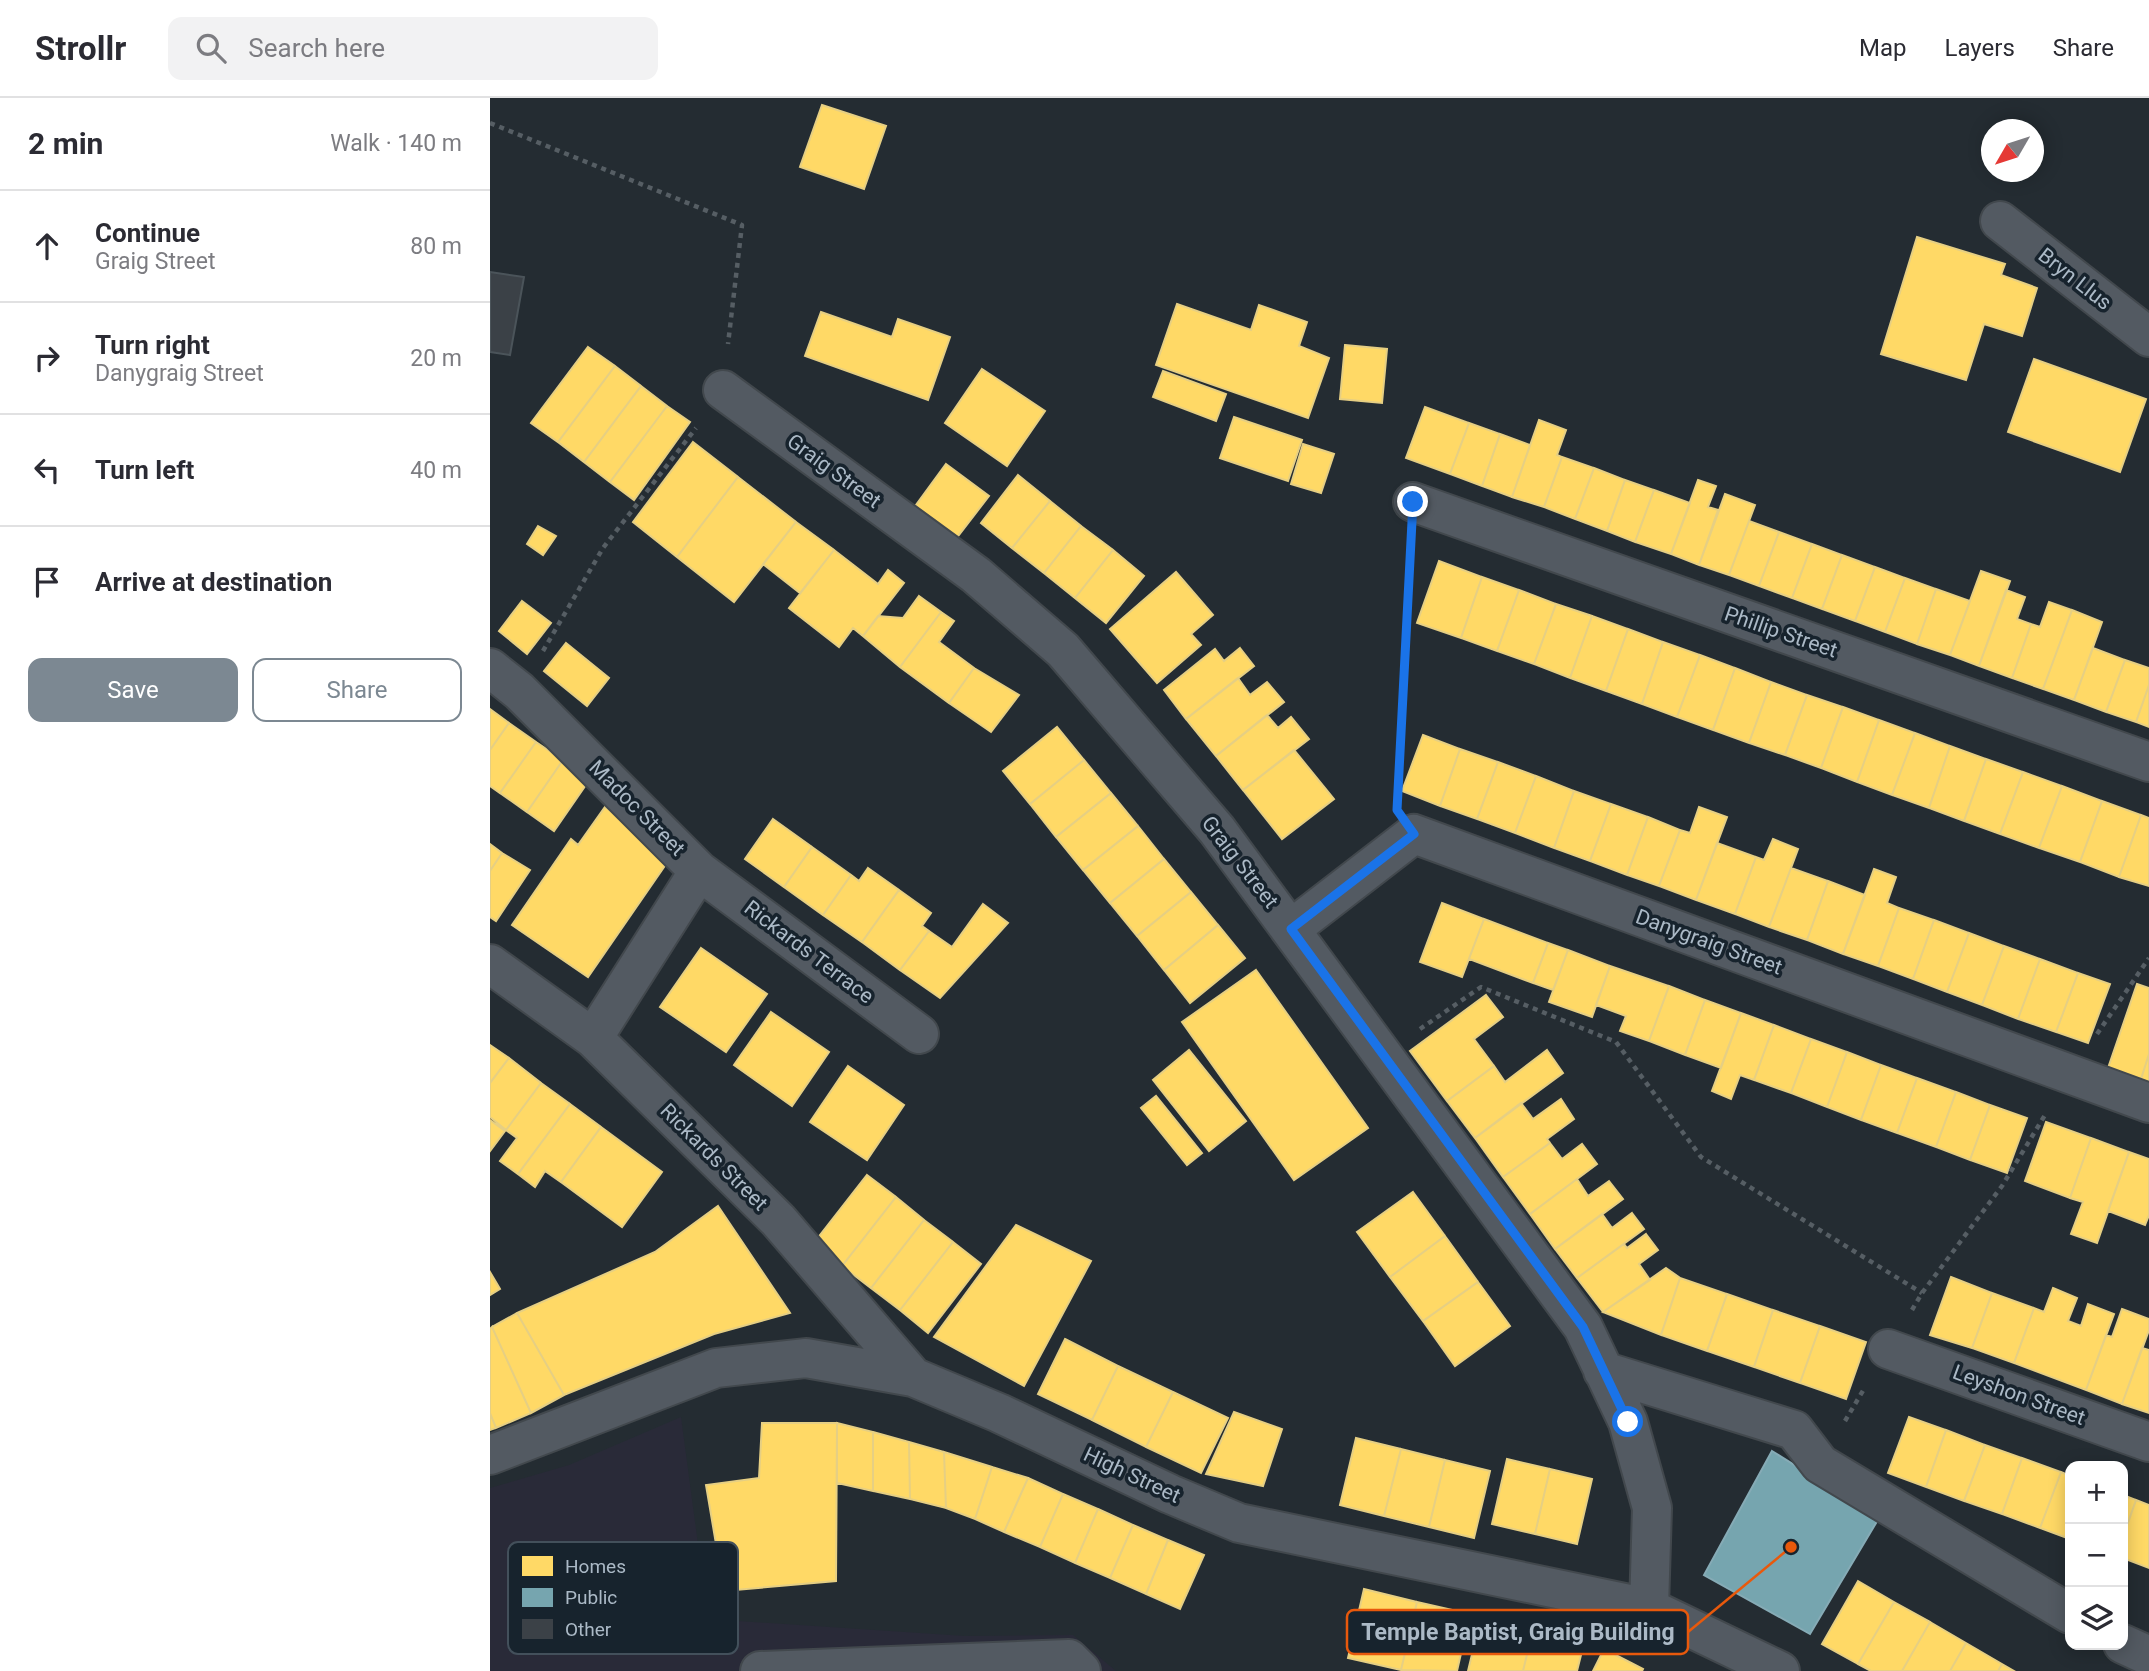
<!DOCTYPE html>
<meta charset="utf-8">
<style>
:root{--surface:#fff;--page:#f2f2f3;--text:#2b2b33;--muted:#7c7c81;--line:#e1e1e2;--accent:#7c8892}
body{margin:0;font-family:Roboto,sans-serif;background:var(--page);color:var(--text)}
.controls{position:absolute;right:21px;bottom:21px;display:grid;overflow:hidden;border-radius:14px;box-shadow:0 4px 18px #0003}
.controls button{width:63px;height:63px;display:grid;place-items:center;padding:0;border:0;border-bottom:2px solid var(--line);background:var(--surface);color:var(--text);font:35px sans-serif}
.compass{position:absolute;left:1491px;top:21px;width:63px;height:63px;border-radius:50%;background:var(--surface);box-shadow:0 4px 18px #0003;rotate:231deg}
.stop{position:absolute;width:21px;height:21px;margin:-16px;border:5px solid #1a73e8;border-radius:50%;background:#fff}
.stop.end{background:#1a73e8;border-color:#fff;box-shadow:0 2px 7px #0008}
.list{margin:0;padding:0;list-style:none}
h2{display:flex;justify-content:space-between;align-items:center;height:91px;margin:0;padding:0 28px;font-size:30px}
h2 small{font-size:23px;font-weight:400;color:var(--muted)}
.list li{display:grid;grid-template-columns:46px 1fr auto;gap:21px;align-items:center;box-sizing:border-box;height:112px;padding:0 28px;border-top:2px solid var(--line)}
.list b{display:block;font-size:26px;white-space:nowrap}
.list p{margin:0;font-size:23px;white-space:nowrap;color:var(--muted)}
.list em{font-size:23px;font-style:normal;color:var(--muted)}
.actions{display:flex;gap:14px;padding:21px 28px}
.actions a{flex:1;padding:16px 0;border:2px solid var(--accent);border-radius:14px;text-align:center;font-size:24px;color:var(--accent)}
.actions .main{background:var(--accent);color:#fff}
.icon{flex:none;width:38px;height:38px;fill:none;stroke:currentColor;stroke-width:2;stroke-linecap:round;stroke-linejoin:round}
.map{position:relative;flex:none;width:1659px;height:1573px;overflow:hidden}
header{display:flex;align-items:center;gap:42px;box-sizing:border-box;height:98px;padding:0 35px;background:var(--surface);border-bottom:2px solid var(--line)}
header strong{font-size:33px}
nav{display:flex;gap:38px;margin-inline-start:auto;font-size:24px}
.search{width:490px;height:63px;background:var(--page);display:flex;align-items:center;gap:18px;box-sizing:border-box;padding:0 24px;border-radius:14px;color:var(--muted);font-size:26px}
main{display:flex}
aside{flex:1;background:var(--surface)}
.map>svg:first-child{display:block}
.medical{fill:#292a38}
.homes{fill:#ffd966;stroke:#e6cf83;stroke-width:2}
.public{fill:#76a5af;stroke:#86abb6;stroke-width:2}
.building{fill:#3b4147;stroke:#4b545a;stroke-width:2}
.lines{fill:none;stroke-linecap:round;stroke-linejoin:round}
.minor-casing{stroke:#42484d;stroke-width:42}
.path{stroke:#565e64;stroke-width:4.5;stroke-dasharray:5 5;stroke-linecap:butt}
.minor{stroke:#535a62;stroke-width:38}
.route{stroke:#1a73e8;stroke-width:9}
.labels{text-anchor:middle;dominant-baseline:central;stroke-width:7;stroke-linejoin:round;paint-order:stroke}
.street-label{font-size:21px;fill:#abb9c6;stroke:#17232d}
.key{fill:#17232d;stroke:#43505b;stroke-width:2}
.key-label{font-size:19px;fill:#abb9c6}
.leader{fill:none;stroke:#e8590c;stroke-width:2.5}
.callout-dot{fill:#e8590c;stroke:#17232d;stroke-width:2.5}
.callout{fill:#17232d;stroke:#e8590c;stroke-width:2.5}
.callout-label{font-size:23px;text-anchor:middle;font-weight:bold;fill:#abb9c6}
</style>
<header>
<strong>Strollr</strong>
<div class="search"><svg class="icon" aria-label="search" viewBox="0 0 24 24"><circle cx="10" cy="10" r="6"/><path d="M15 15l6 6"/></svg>Search here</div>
<nav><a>Map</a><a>Layers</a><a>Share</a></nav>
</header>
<main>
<aside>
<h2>2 min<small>Walk · 140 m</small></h2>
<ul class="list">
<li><svg class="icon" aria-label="ahead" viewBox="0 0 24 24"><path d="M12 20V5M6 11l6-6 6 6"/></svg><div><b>Continue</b><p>Graig Street</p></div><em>80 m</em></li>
<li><svg class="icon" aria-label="right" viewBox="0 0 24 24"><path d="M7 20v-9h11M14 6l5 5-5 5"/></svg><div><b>Turn right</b><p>Danygraig Street</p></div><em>20 m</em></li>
<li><svg class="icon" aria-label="left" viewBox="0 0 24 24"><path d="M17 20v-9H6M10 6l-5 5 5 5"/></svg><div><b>Turn left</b></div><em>40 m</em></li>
<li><svg class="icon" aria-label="arrive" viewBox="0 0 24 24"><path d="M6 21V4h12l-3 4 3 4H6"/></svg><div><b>Arrive at destination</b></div></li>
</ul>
<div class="actions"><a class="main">Save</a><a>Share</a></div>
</aside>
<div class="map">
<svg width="1659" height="1573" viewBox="0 0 1659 1573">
<rect width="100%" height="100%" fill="#242c32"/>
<path class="medical" d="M191,1319L218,1521L475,1538L583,1537L626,1573H0V1390L79,1367Z"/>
<path class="homes" d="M332,7L396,28L374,91L310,69Z
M1427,139L1515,166L1511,177L1547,190L1532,238L1494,226L1476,282L1391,256Z
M687,206L761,232L769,207L817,224L809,248L839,260L818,320L666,267Z
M331,214L402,239L408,221L460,239L438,302L315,258Z
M855,247L897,251L892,305L850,301Z
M98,249L125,268L68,344L41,325Z
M1544,261L1656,301L1630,374L1518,334Z
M125,268L151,288L94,364L68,344Z
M492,271L555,313L517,368L455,325Z
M673,273L736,296L726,323L663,299Z
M151,288L177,308L120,384L94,364Z
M177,308L200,324L144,402L120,384Z
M935,309L979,325L960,376L916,360Z
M744,319L812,342L798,383L730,360Z
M1049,322L1076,332L1067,357L1072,359L1054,409L1022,399Z
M979,325L1010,336L992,388L960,376Z
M1010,336L1040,347L1022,399L992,388Z
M203,344L248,379L187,459L143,424Z
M813,346L844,356L831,395L801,386Z
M1072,359L1104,370L1085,421L1054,409Z
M456,366L499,398L465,442L423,411Z
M1104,370L1135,382L1117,433L1085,421Z
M528,377L560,403L522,450L491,425Z
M248,379L306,424L244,504L187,459Z
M1135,382L1164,392L1145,444L1117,433Z
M1208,382L1226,388L1218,409L1228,412L1209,467L1181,456Z
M1164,392L1200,405L1181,456L1145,444Z
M1235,396L1265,407L1239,477L1209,467Z
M560,403L591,428L554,475L522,450Z
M1259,423L1289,434L1269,488L1239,477Z
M306,424L344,452L310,495L273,466Z
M48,428L66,438L53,457L37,446Z
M591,428L623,452L585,500L554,475Z
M1289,434L1322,446L1302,500L1269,488Z
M1322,446L1352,457L1332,511L1302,500Z
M344,452L388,486L398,472L414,485L373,538L363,530L349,549L299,510Z
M623,452L654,478L616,525L585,500Z
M1352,457L1385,469L1365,523L1332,511Z
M949,463L992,479L971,540L927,525Z
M1385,469L1415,480L1395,534L1365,523Z
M1491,473L1520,483L1489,568L1460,557Z
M686,474L723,517L701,536L711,547L667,585L620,531Z
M992,479L1029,492L1007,553L971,540Z
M1415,480L1446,491L1427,546L1395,534Z
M1446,491L1480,503L1460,557L1427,546Z
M1029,492L1066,506L1044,566L1007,553Z
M1516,492L1535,499L1527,521L1541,526L1522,580L1489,568Z
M429,498L451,514L410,569L373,538L388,518L413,520Z
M32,503L61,525L37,556L9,533Z
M1559,504L1582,512L1553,591L1522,580L1541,526L1550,529Z
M1066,506L1102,518L1080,580L1044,566Z
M1582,512L1612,524L1584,602L1553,591Z
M451,514L464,523L449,544L484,570L459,605L410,569Z
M1102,518L1138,531L1116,593L1080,580Z
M1138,531L1173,544L1152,606L1116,593Z
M1173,544L1210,557L1187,619L1152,606Z
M76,545L119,580L97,608L54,573Z
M750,550L764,568L696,621L674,592L725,551L734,563Z
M1603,550L1635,562L1616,614L1584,602Z
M1210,557L1245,570L1223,632L1187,619Z
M1635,562L1659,570V587L1646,624L1616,614Z
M484,570L529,597L501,634L459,605Z
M1245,570L1281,584L1259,645L1223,632Z
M748,580L760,597L777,584L794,604L726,658L696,621Z
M1281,584L1317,597L1295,657L1259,645Z
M1659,587V629L1646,624Z
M1317,597L1353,609L1331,670L1295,657Z
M1353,609L1389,622L1367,684L1331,670Z
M0,611L19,625L0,652Z
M777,617L788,630L801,619L819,641L753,692L726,658Z
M1389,622L1425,635L1402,697L1367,684Z
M19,625L46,644L10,695L0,688V652Z
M567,629L594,662L540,706L513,673Z
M1425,635L1460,648L1439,710L1402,697Z
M933,637L970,651L950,708L912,693Z
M46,644L73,662L37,714L10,695Z
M1460,648L1496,661L1474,723L1439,710Z
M970,651L1008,664L987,721L950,708Z
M804,652L844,701L792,741L753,692Z
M1496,661L1533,674L1510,736L1474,723Z
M73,662L100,681L64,733L37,714Z
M594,662L621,695L566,739L540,706Z
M1008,664L1046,678L1025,735L987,721Z
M1533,674L1572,688L1549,750L1510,736Z
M1046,678L1084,693L1064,750L1025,735Z
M1572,688L1612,703L1590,764L1549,750Z
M1084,693L1121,706L1100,763L1064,750Z
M621,695L648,728L593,772L566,739Z
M1612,703L1651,717L1629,779L1590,764Z
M1121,706L1158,719L1137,777L1100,763Z
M115,709L183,756L98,879L22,827L81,741L88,747Z
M1209,709L1237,719L1206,802L1169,788L1190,732L1200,735Z
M1651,717L1659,720V788L1629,779Z
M1158,719L1190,732L1169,788L1137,777Z
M283,721L322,749L294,789L255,761Z
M648,728L674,761L620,805L593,772Z
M1283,741L1308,751L1279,829L1245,816L1266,759L1274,762Z
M1227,745L1266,759L1245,816L1206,802Z
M0,746L12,755L0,773Z
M322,749L361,777L333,817L294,789Z
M12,755L40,772L6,823L0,819V773Z
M674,761L701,794L647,838L620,805Z
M378,770L409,792L372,844L333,817L361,777L369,783Z
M1301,770L1338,783L1317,842L1279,829Z
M1384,771L1406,779L1397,805L1409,810L1388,868L1353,856Z
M1338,783L1375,797L1353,856L1317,842Z
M409,792L441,815L432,828L439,833L410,872L372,844Z
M701,794L728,827L674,872L647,838Z
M952,805L994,821L972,879L930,864Z
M493,806L518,825L450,900L410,872L439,833L462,849Z
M1409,810L1444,822L1423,881L1388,868Z
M994,821L1058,845L1043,885L979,861Z
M1444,822L1479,835L1457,894L1423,881Z
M728,827L755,860L700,905L674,872Z
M1479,835L1514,848L1492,907L1457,894Z
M1058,845L1078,852L1063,892L1043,885Z
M1514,848L1550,861L1528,921L1492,907Z
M211,850L277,896L236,954L170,909Z
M1078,852L1120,868L1102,919L1059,904Z
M1550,861L1588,875L1566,934L1528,921Z
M1120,868L1179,888L1159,943L1130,933L1136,918L1106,907Z
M766,872L878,1030L804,1082L692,924Z
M1588,875L1620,886L1598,945L1566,934Z
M1647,886L1659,890V956L1651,981L1618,970Z
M1179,888L1215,902L1195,957L1159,943Z
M996,897L1013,919L984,941L1004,968L957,1003L920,953Z
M1215,902L1251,915L1231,970L1195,957Z
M281,914L339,954L302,1008L244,967Z
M1251,915L1284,927L1264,982L1250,977L1241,1001L1222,993Z
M1284,927L1321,941L1301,995L1264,982Z
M1321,941L1357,954L1337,1009L1301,995Z
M0,947L19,960L0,985Z
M699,952L756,1023L719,1053L663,982Z
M1057,952L1073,975L985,1040L957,1003L1004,968L1015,984Z
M1357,954L1391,967L1371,1022L1337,1009Z
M1659,956V984L1651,981Z
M19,960L51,985L16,1032L0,1019V985Z
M1391,967L1427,980L1407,1035L1371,1022Z
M358,968L414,1007L377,1062L320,1024Z
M1427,980L1466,994L1446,1049L1407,1035Z
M51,985L80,1006L28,1076L10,1063L27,1040L16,1032Z
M1466,994L1500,1007L1480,1062L1446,1049Z
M666,998L712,1055L697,1067L651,1010Z
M1071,1001L1084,1021L1057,1041L1060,1045L1013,1079L985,1040L1031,1005L1043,1021Z
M80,1006L111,1029L71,1084L55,1073L45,1089L28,1076Z
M1500,1007L1537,1020L1517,1075L1480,1062Z
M0,1022L15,1033L0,1053Z
M1556,1024L1601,1040L1580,1100L1535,1083Z
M111,1029L172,1074L132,1129L71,1084Z
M1601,1040L1639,1054L1607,1145L1581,1136L1593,1104L1580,1100Z
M1060,1045L1072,1061L1092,1046L1107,1066L1040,1116L1013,1079Z
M1639,1054L1659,1061V1117L1655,1127L1618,1113Z
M377,1077L406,1099L352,1168L323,1146Z
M1087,1081L1098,1098L1119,1083L1133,1101L1065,1151L1040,1116Z
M923,1094L955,1138L900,1179L867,1134Z
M406,1099L434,1122L381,1190L352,1168Z
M228,1108L300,1215L224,1236L74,1297L27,1215L165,1154Z
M1142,1115L1154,1131L1087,1180L1065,1151L1112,1116L1122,1130Z
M434,1122L463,1144L410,1212L381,1190Z
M526,1127L601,1163L534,1288L444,1239Z
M1156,1136L1168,1152L1149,1166L1160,1182L1113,1214L1087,1180L1134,1146L1137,1150Z
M955,1138L988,1184L933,1223L900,1179Z
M463,1144L491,1166L438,1235L410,1212Z
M1176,1170L1190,1180L1171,1237L1113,1214Z
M0,1174L10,1191L0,1197Z
M1461,1179L1502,1195L1482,1250L1440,1237Z
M1190,1180L1237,1196L1217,1253L1171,1237Z
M988,1184L1020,1228L965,1268L933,1223Z
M1563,1190L1587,1200L1578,1223L1591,1228L1598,1206L1624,1216L1596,1292L1524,1265L1544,1210L1554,1214Z
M1502,1195L1544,1210L1524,1265L1482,1250Z
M1237,1196L1283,1212L1264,1269L1217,1253Z
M1632,1211L1659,1221V1232L1632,1306L1596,1292L1616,1237L1622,1239Z
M1283,1212L1330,1228L1310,1285L1264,1269Z
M27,1215L74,1297L41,1315L2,1229Z
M1330,1228L1376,1244L1356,1301L1310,1285Z
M2,1229L41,1315L6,1330L0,1315V1231Z
M575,1241L628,1268L602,1322L548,1296Z
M1652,1250L1659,1252V1315L1632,1306Z
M628,1268L683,1294L656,1349L602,1322Z
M683,1294L738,1320L711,1375L656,1349Z
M744,1314L792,1331L773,1388L716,1376Z
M0,1315L6,1330L0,1332Z
M1419,1319L1456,1332L1436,1389L1398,1375Z
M272,1325H347L346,1483L234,1493L216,1387L269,1380Z
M347,1325L383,1334V1393L347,1385Z
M1456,1332L1495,1347L1474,1403L1436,1389Z
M383,1334L419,1344L420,1401L383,1393Z
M866,1340L911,1351L894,1418L850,1407Z
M419,1344L454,1354L456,1410L420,1401Z
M1495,1347L1532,1360L1512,1416L1474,1403Z
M911,1351L955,1362L939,1429L894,1418Z
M454,1354L502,1369L485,1421L456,1410Z
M1532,1360L1571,1374L1550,1430L1512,1416Z
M1017,1361L1060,1371L1045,1436L1002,1426Z
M955,1362L1000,1373L984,1440L939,1429Z
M502,1369L538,1380L514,1434L485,1421Z
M1060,1371L1102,1381L1087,1446L1045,1436Z
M1571,1374L1580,1378V1441L1550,1430Z
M538,1380L573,1396L550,1449L514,1434Z
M573,1396L608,1411L585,1465L550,1449Z
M1633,1397L1646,1402L1633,1439Z
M1646,1402L1659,1407V1470L1633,1460V1439Z
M608,1411L643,1427L620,1480L585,1465Z
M643,1427L678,1442L656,1496L620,1480Z
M678,1442L714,1457L690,1511L656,1496Z
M1368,1483L1404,1504L1368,1566L1332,1546Z
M874,1491L927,1504L911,1572L858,1560Z
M927,1504L980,1516L967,1573L911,1572Z
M1404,1504L1440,1524L1412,1573H1381L1368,1566Z
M991,1519L1043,1532L1033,1573H978Z
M1440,1524L1476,1545L1460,1573H1412Z
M1043,1532L1094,1545L1087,1573H1033Z
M1476,1545L1512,1566L1508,1573H1460Z
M1114,1551L1153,1571L1152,1573H1103Z
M1512,1566L1524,1573H1508Z"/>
<path class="public" d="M1282,1353L1389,1420L1320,1536L1214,1477Z"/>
<path class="building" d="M0,174L34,179L20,257L0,254Z"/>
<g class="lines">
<defs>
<path id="minor" d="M1510,123L1659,239
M233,292L486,477L573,552L727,732L1093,1229L1138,1324L1162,1410L1159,1510
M923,404L1659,664
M0,570L29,593L209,773L103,940
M209,773L429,936
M801,831L924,736L1659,1005
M0,866L103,940L288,1122L423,1279
M1398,1251L1659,1344
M1113,1273L1304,1332L1330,1366L1580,1516
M0,1357L226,1270L316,1260L423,1279L509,1315L680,1396L749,1425L1159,1510L1290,1573
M1633,1546L1659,1558
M270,1573L579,1561L591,1573"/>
</defs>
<use href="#minor" class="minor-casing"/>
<path class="path" d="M0,25L252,127L238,246
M53,553L113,450L206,330
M908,693L921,450
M930,931L991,889L1126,944L1211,1059L1432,1195
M1607,936L1659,860
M1422,1212L1432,1195L1512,1088L1555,1017
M1355,1323L1374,1291"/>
<use href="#minor" class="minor"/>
</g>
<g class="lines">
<path class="route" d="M923,404L907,712L924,736L801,831L1093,1229L1138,1324"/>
</g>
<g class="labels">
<g class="street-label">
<text transform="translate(1585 181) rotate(38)">Bryn Llus</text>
<text transform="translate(344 373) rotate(36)">Graig Street</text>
<text transform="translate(1291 534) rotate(19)">Phillip Street</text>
<text transform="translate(147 710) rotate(45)">Madoc Street</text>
<text transform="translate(750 764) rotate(52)">Graig Street</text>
<text transform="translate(1219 844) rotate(20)">Danygraig Street</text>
<text transform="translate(319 854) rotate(37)">Rickards Terrace</text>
<text transform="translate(224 1059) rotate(45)">Rickards Street</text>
<text transform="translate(1529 1297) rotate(20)">Leyshon Street</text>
<text transform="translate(642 1377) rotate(25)">High Street</text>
</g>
</g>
<rect x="18" y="1444" width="230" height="112" rx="10" class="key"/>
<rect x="32" y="1458" width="31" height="20" fill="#ffd966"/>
<rect x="32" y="1490" width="31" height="19" fill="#76a5af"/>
<rect x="32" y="1521" width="31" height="20" fill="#3b4147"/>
<g class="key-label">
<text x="75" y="1475">Homes</text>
<text x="75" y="1506">Public</text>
<text x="75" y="1538">Other</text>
</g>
<path class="leader" d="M1301 1449L1198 1534"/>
<circle class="callout-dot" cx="1301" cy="1449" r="7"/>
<rect class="callout" x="857" y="1512" width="341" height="44" rx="7"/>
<g class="callout-label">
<text x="1028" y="1542">Temple Baptist, Graig Building</text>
</g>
</svg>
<div class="controls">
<button>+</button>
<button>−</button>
<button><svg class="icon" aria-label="layers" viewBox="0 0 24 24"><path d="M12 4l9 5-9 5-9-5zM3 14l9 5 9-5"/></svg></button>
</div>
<svg class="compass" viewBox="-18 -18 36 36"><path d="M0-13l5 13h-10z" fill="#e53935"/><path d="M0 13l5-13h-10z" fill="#7c7c81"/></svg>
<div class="stop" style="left:1138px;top:1324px"></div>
<div class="stop end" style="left:923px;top:404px"></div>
</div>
</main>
